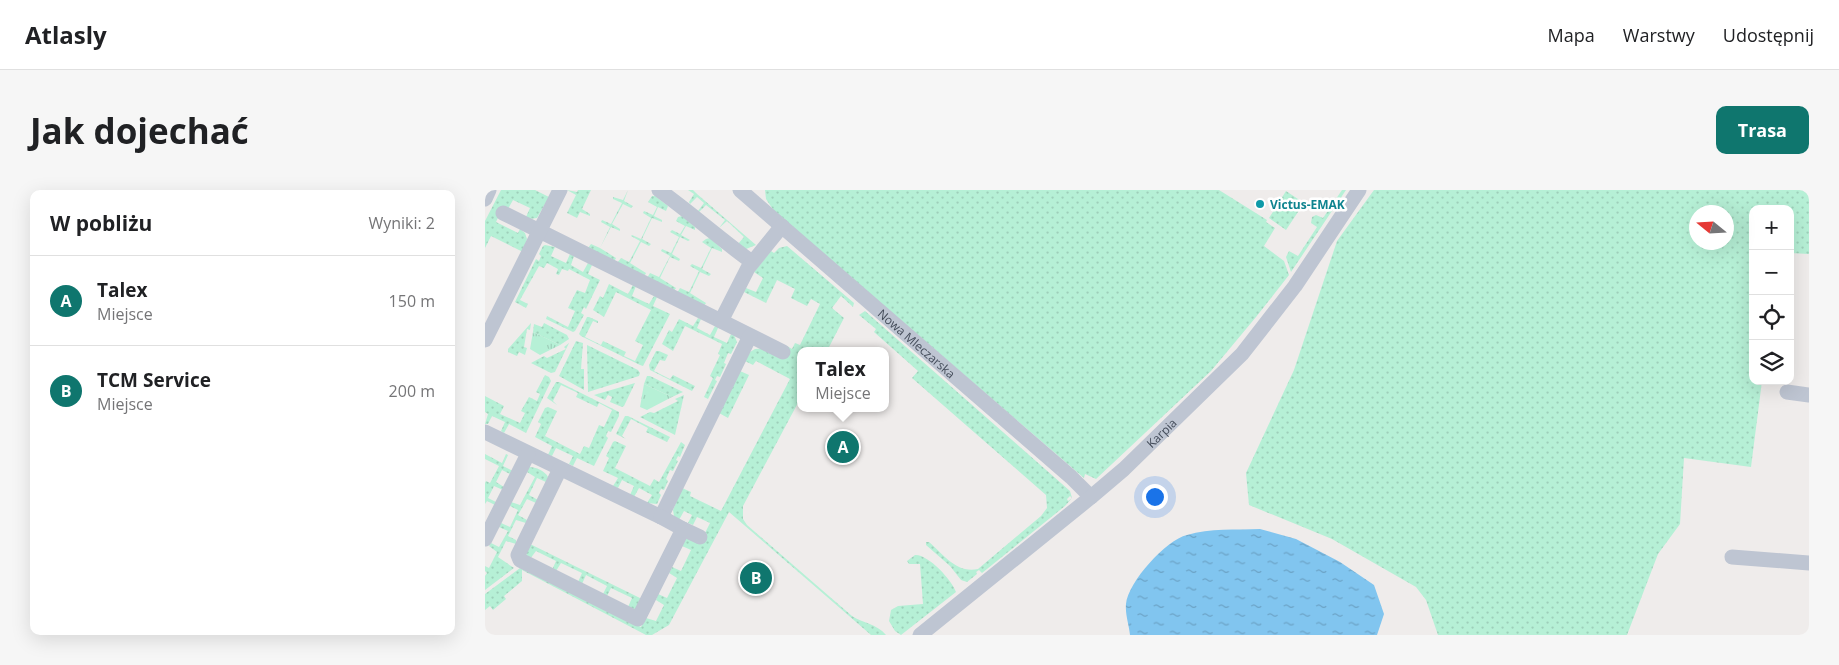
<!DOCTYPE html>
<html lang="pl">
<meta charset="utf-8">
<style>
:root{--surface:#fff;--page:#f6f6f6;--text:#202124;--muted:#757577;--line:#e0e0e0;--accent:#0f766e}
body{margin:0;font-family:"Open Sans",sans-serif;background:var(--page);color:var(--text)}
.controls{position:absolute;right:15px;top:15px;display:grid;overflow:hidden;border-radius:10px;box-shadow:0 5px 20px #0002}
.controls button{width:45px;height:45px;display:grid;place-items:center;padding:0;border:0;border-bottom:1px solid var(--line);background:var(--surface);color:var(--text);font:25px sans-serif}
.compass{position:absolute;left:1204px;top:15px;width:45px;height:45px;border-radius:50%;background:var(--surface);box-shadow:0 5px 20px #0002;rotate:288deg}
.you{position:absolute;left:669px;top:306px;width:18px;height:18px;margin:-12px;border:4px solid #fff;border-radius:50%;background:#1a73e8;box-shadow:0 0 0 8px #1a73e833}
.badge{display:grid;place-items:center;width:32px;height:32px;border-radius:50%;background:var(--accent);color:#fff;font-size:16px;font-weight:700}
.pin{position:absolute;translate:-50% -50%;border:2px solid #fff;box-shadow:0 1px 5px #0006}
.popup{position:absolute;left:312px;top:157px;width:92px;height:65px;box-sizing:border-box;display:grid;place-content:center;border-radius:10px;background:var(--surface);filter:drop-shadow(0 1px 4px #0005);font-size:16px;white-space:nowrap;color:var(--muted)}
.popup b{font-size:19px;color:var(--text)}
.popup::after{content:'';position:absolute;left:50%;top:100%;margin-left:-10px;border:10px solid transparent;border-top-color:var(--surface)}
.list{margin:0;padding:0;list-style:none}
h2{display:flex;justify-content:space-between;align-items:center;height:65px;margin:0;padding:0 20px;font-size:21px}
h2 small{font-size:16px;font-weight:400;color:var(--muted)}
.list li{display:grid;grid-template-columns:32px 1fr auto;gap:15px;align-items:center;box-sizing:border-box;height:90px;padding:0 20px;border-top:1px solid var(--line)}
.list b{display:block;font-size:19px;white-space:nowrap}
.list p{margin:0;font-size:16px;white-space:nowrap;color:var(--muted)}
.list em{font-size:16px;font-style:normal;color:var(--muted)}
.icon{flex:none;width:28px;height:28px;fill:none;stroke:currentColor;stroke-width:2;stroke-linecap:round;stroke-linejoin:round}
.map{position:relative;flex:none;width:1324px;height:445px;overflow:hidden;border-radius:10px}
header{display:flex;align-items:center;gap:30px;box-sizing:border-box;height:70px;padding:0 25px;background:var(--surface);border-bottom:1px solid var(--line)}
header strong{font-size:24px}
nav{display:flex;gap:28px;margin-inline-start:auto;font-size:18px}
.intro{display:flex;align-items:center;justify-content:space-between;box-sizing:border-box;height:120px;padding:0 30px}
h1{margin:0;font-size:35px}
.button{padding:12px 22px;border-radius:10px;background:var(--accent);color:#fff;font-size:18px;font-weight:700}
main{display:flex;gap:30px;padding:0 30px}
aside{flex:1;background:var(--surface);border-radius:10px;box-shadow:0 5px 20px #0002}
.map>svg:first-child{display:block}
.grass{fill:url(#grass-dots);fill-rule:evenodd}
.park{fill:url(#park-tufts)}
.water{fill:url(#water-ripples)}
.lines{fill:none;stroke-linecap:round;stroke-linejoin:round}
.street{stroke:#bec5d2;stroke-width:15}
.culture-dot{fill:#0f9aa8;stroke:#fff;stroke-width:2}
.labels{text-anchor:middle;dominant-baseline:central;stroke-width:5;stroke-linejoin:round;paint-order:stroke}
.culture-label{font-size:12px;font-weight:bold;fill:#0d838f;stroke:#fff;text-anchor:start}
.street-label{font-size:12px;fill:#434b59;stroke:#fff}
</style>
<header>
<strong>Atlasly</strong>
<nav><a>Mapa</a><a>Warstwy</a><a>Udostępnij</a></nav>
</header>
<div class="intro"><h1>Jak dojechać</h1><a class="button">Trasa</a></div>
<main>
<aside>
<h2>W pobliżu<small>Wyniki: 2</small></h2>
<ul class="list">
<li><span class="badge">A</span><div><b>Talex</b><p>Miejsce</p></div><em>150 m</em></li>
<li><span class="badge">B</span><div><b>TCM Service</b><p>Miejsce</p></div><em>200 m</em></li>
</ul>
</aside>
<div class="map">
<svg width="1324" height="445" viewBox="0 0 1324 445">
<defs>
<pattern id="grass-dots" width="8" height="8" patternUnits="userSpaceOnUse" patternTransform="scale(1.25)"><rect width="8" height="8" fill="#b6f0d6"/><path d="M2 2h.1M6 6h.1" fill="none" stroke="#9ecfba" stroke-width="1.8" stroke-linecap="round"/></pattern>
<pattern id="park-tufts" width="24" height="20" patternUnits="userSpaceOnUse" patternTransform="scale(1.25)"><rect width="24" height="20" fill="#b6f0d6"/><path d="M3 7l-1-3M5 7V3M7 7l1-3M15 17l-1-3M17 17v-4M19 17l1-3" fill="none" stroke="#9ecfba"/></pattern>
<pattern id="water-ripples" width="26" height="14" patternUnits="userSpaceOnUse" patternTransform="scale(1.25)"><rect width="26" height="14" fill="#81c5ef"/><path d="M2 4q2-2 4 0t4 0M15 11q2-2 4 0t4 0" fill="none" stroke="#6ba2c5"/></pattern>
</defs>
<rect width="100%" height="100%" fill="#efeceb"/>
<path class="grass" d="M16,0H50L64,7L52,28L45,29L41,27L45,18L28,10L23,19L18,17L11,32L33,43L35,39L40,43L42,49L38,62L6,46L0,58V31Z
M82,0L92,2L93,0H106L97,19L105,24V26L95,22L92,28L82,23L91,5Z
M143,0L139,11L148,16L146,18L138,14L127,34L135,39V41L126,37L115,58L131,68L129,72L103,58L106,54L115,58L125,37L116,32L117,30L126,34L137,13L128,9V7L138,10Z
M203,0H208L212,4L271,55L261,59L253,54L259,47L242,31L234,38L240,30L221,15L214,22L213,21L219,13L212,7L205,14L204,12L209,4Z
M280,0H734L782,30L781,32L790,38L779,56L799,71L804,85L771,127L726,181L611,289L600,284L599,288L289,21L281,9Z
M857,0H861L806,82L801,67L804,61L813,66L832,37L826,33L827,27L831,25L838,28Z
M889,0H1324V64L1305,63V19H1268V191H1277L1266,277L1199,268L1195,334L1173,364L1142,445H953L941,410L931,397L847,349L764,315L761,283L809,180L852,51ZM1242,22V52H1212V22Z
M801,1L819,13L801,40L784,28Z
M167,6H170L183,16L181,21L173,17L169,26L177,30V32L167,28L157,49L166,54L164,56L156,52L145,73L161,83L159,87L132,73L136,68L144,72L155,51L146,46L147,45L156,49L166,28L158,23L159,21L168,25L172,17L163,12Z
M197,26L210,37V40L201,36L196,45L205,50L203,51L195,47L187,64L195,69L194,71L185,67L175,88L191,98L189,101L162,88L165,83L174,87L185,66L176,61L177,59L186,63L194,47L185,42L187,40L195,44L200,36L191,31L193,27Z
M225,48L237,59V62L227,58L217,79L226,84L224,86L215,82L205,103L221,113L219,116L192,103L195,98L204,102L214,81L205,76L207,74L216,78L226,58L217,52L221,49Z
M60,55L70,57L66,66L81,73L85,64L89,66L86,75L98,82L103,73L107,75L103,84L115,90L101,119L99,117L96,123L99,125L90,141L88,142L61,129L62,126L83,137L90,121L83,118L92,100L100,103L105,90L84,79L83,81L77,79L74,85L71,84L73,79L62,73L59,78L54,76L35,110L43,114L41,118L30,112L51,69L54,71L56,66L54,64L58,56Z
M302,56L369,113L368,117L356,106L347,118L359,128L342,161H316L315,209L258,316V329L262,335L367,426C378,433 392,434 401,445H386L244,322L184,435L167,445H161L37,380V391L19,406L21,409L8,420L5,416L0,420V404L35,378L156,437L161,428L171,431L179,415L171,410L173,404L182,408L192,388L184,383L187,377L196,381L206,360L197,356L201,348L215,353L225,333L212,327L208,335L203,333L207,325L199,321L194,330L189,326L188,320L197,298L206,302L205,306L236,321L305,189L271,171L268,175L260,171L265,162L270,159L302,156L307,159L310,153L315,155L335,114L326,109L322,116L306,108L310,99L292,90L281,113L259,102L261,98L271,102L278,88L269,82L286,61L289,63L294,58Z
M124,94L143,104L148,95L151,96L147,106L164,114L169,106L172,107L168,116L185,124L158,176L155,175L96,146L94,144L102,127H104L113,131V133L108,131L100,147L116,155L118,151L141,162L139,166L150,171L158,155L150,151L166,120L131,102L119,127L108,120L115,106L118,108Z
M380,121L585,301L587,308L585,306L582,309L583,311L587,308L580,316L497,383L494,380L491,382L492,384L482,392L476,390L465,376L441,355V352H444C458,364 472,384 493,379L556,326L562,318L561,305L427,188L433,181L389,142L391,139L374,125Z
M213,128L216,129L212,138L225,145L230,136L233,138L229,147L242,153L246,144L249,145L252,152L246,164L243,163L239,173L241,174L235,187L232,186L230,190L232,191L223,209L219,207L228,188L225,186L235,165L233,164L237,154L200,136L188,161L177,154L184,140L187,142L194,129L208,136Z
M46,133L45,140L42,139L39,157L42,158L40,165L34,162L32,166L23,162V159Z
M59,133L82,145L84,149L75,155L48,142L49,134L57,137Z
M91,151L98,153L96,179H99V200L74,186Z
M84,153L70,182L66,183L46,173L59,166L62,168L81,159L79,157Z
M102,155L153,180L155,183L154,186L103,202Z
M171,161H174L183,165L180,171L175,170L169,181L185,189L188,185L210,196L207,201L165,180L164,175Z
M255,181L264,185L243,228L234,223Z
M60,185L64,187L66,191L41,243L24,234L19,243L16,241L20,232L7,226L3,234H0L3,224L0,222V206L19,216L15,224L35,233L40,223L36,221L44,207L52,211L55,204L51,202Z
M162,186H165L198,202L187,207L159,194Z
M71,192H74L134,222V226L126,242L123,241L121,246L123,248L109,276L92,268L88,276L84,274L88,266L71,258L67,266L63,265L67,256L50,247L56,234L53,232L60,218L63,217L72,221L60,246L95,264L99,256L104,258L114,235L119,237L127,220L114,213L112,217L91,207L93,203L76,195L68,211L72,215L62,208Z
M150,193L139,216L137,217L125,212L127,207L123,205L120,210L109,205Z
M199,205L190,245L155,227L165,222L169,223L193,211L190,209Z
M140,226H143L185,247L182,252L161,242L163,238L146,229L137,246L141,249L131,244Z
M130,251L141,256L130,278L165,296L169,289L174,292L196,252L200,255L195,267L193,266L191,270L193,271L188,281L185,280L181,289L183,291L179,300L176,299L174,303L176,305L172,314L162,313L167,305L154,298L149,307L145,305L149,296L137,290L133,298L128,296L133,288L118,281L124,268L121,266L128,252Z
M0,264L17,273L21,264L23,265L18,276L28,281L25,284L17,280L11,292L19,297L18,300L9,296L3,308L11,312L10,315L2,311L0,314V293L1,291L5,293L14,276L0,269Z
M44,277C51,277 60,281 63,287L61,292L52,288L44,305L53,310L51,313L42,309L33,325L42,330L41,333L31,330L23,346L31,350V354L21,351L13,367L29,378L0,400V386L2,383L0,381V376L4,378L12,362L4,356L6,353L14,357L23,341L14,337L16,333L25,337L33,320L25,316L26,312L35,315L50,287L42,282Z
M45,354L157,409L151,419H148L143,417L147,408L126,398L122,406L118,404L122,396L101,385L97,394L93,392L97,383L76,373L71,381L67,380L71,371L51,361L45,369L41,364Z
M430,365C443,364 467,390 471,402L416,445L410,441L404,431L406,420L413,416L438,414L435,374H424L422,371Z"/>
<path class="park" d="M48,142L75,155L55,165L45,159Z
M159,194L187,207L162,220L155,217Z"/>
<path class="water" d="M775,339L811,349L855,372L889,395L899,424L892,445H645C644,435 640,424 641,414C643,392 681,350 702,345C725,338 751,340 775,339Z"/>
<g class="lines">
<g class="street">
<path d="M174,0C206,23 235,49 267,72"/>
<path id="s1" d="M255,0L586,287L606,307"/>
<path d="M0,9L4,0"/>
<path d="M18,23L236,131"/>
<path d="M297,36L263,78L236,131L298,162"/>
<path d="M0,150L75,0"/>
<path d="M1302,202L1324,205"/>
<path d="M0,242L176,327L265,146"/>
<path d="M75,279L33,365L35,370L153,429L198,339L176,327"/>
<path d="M198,339L215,347"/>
<path d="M0,349L43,264"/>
<path d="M1247,367L1324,373"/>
<path id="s2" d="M435,445L606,307L639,279L757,164L810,96L874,0"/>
</g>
</g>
<circle class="culture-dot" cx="775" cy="14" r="5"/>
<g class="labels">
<g class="culture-label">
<text x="785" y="14">Victus-EMAK</text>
</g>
<g class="street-label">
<text stroke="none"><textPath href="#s1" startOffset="234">Nowa Mleczarska</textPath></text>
<text stroke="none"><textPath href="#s2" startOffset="315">Karpia</textPath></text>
</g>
</g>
</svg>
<div class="controls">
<button>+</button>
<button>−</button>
<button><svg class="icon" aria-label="locate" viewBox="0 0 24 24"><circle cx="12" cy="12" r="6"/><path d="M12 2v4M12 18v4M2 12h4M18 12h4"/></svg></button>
<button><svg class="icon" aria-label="layers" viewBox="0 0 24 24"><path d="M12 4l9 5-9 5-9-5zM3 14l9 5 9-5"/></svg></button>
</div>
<svg class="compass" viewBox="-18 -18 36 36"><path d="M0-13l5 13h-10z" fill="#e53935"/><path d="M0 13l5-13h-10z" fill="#757577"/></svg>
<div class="you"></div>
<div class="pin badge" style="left:358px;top:257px">A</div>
<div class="popup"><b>Talex</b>Miejsce</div>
<div class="pin badge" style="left:271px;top:388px">B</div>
</div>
</main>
